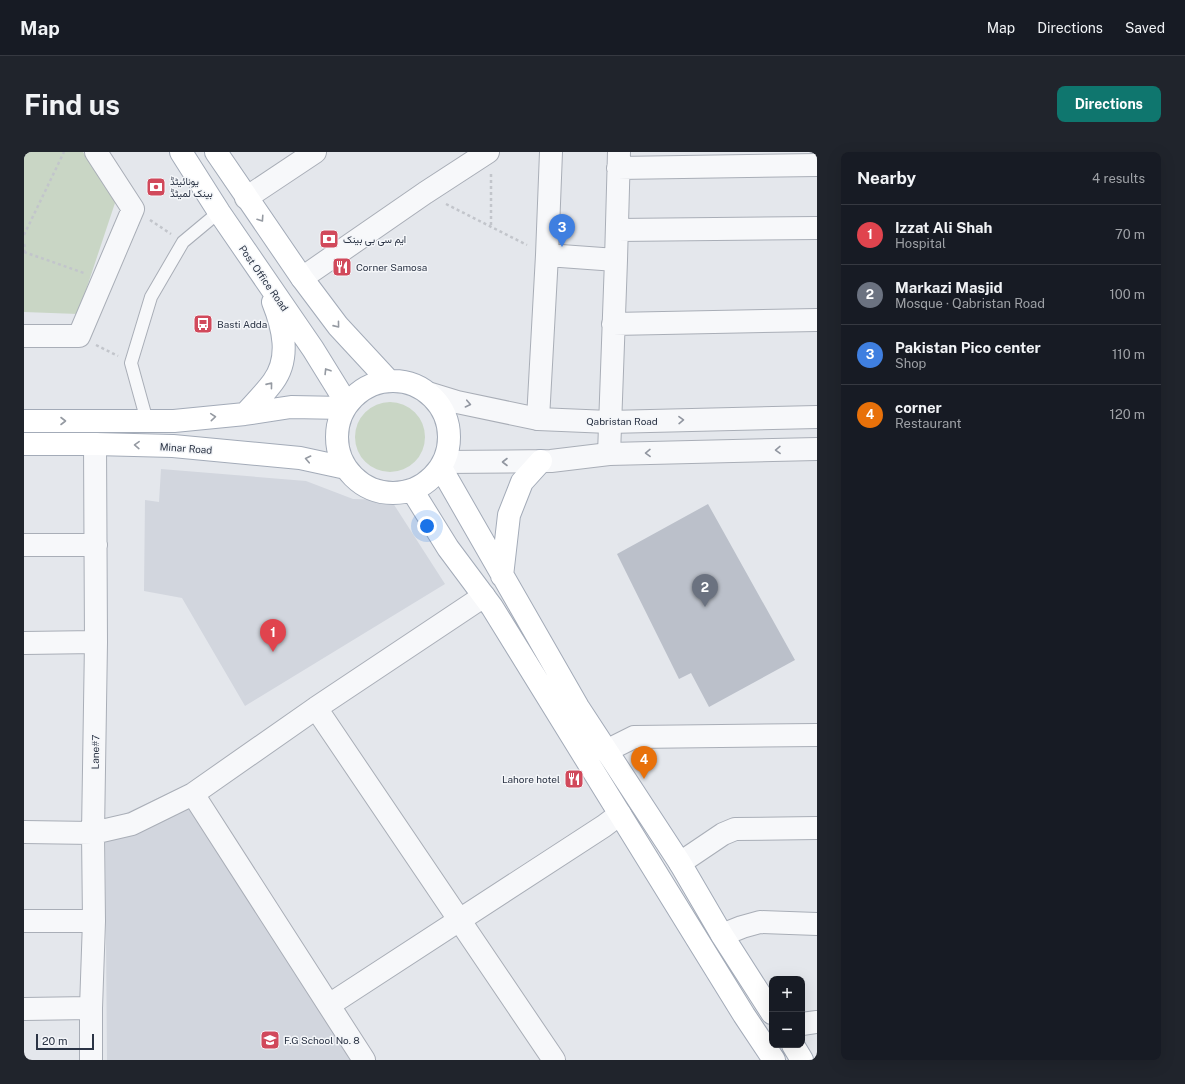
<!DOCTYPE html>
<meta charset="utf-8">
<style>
:root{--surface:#171b24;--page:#20242c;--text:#f1f3f6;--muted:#9ea1a6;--line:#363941;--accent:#0f766e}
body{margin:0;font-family:"Public Sans",Vazirmatn,sans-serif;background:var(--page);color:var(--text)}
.controls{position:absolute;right:12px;bottom:12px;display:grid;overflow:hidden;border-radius:8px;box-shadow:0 4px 16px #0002}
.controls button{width:36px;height:36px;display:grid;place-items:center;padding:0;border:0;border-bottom:1px solid var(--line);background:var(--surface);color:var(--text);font:20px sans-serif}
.scale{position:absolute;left:12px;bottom:10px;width:58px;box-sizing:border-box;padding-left:4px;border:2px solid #2b3445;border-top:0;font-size:11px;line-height:14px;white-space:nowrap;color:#2b3445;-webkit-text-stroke:3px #f4f6f9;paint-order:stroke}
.you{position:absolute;left:403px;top:374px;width:14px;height:14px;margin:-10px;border:3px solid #fff;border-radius:50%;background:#1a73e8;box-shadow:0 0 0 6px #1a73e833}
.badge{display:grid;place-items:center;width:26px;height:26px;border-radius:50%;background:var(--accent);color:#fff;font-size:13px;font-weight:700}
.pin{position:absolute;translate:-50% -33px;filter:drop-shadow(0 1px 2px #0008)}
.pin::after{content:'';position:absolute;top:21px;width:14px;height:12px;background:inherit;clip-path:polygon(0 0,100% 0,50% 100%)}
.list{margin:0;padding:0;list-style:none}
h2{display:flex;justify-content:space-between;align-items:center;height:52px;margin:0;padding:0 16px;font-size:17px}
h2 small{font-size:13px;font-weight:400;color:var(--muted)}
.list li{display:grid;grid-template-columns:26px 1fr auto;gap:12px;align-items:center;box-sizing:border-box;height:60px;padding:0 16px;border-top:1px solid var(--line)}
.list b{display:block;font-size:15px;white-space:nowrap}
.list p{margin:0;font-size:13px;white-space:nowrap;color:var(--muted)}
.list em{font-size:13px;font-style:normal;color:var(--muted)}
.map{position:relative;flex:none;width:793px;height:908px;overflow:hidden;border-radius:8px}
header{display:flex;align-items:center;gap:24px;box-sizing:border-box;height:56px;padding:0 20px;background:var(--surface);border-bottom:1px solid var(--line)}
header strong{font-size:19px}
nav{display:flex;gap:22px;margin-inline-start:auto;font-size:14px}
.intro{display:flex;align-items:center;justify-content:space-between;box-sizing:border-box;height:96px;padding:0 24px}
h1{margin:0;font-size:28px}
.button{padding:10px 18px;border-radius:8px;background:var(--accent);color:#fff;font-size:14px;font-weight:700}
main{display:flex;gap:24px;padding:0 24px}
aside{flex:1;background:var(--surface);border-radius:8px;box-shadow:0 4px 16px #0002}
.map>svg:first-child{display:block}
.built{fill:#d2d6de}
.green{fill:#c9d6c5}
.building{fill:#bbc0ca}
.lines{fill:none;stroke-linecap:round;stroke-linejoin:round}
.service-casing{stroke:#a9aeb7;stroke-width:14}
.minor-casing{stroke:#a9aeb7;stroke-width:24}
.tertiary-casing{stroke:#a9aeb7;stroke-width:24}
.primary-casing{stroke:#a3abb8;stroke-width:24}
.path{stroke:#c2c5cb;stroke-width:2.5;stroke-dasharray:3 3;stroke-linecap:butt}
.service{stroke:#f7f8fa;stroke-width:12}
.minor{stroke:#f7f8fa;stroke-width:22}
.tertiary{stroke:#f7f8fa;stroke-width:22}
.primary{stroke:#fff;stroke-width:22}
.oneway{stroke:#959aa2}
.oneway2{stroke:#9196a0}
.labels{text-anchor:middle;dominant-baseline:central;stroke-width:3;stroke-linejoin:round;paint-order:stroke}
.poi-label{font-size:10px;fill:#2b3445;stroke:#f4f6f9;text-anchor:start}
.street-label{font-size:10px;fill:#2b3445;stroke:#f4f6f9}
</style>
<header>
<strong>Map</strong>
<nav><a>Map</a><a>Directions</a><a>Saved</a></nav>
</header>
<div class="intro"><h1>Find us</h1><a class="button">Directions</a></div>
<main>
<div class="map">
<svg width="793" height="908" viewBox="0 0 793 908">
<rect width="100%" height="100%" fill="#e4e7ec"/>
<path class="built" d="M137,317L282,329L329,347L367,348L421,432L221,554L158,446L120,439L121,348L135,350Z
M155,636L327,908H83L81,671Z"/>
<path class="green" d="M0,0H59L92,48L54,162L0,160Z
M331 285a35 35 0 1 1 70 0a35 35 0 1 1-70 0Z"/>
<path class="building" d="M684,352L771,508L685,555L667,521L655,527L593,402Z"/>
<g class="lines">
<defs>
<path id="service" d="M123,269L107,211L127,145L159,90L195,60"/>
<path id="minor" d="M594,16L793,13
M222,46L291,0
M593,78L793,76
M523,103L592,108
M278,126L401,41L464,0
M589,172L793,168
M0,184H55L109,57L72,0
M514,267L523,103L527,0
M585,302L592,108L595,0
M0,393H72
M0,491L72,490
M292,556L530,908
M582,599L610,585L793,583
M169,642L340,908
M0,680L69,681L108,672L169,642L292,556L460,444
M656,711L699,682L711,677L793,676
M0,769H70
M698,783L718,775L736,770L793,772
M305,853L580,674L596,662
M0,857L67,856
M778,872L793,870
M67,908V856L70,769L69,681L72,490L71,292"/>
<path id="tertiary" d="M407,242L433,250L514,267L585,270L793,265
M420,310L527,309L585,302L793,297"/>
<path id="primary" d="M157,0L195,60L289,197L323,252
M192,0L278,126L314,174L364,228
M313 285a56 56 0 1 1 112 0a56 56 0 1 1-112 0Z
M221,262C230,252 241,241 249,230C267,206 259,175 249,150
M0,269H150L221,262L267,255L320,256
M0,292H71L149,294L276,306L322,316
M417,316L554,555L656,711L698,783L748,861
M388,338L424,396L468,455L720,863L750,908
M478,424L485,363L498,330L517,309
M769,893L778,908"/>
</defs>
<use href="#service" class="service-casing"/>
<use href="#minor" class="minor-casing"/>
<use href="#tertiary" class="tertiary-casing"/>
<use href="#primary" class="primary-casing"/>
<path class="path" d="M467,22V75
M422,52L503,93
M126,68L147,82
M0,83L40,0
M0,92L1,96L0,100
M0,100L60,121
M72,193L94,204"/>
<use href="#service" class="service"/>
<use href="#minor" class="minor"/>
<use href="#tertiary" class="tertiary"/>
<use href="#primary" class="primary"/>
</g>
<defs><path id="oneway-chevron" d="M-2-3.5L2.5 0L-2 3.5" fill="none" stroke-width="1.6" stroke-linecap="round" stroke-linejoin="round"/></defs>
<g class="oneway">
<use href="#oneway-chevron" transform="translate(237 67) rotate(56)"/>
<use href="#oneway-chevron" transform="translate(313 173) rotate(51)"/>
<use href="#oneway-chevron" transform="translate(303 219) rotate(-122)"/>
<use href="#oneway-chevron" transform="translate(246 233) rotate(-51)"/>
<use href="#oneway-chevron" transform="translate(189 265) rotate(-5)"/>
<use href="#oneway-chevron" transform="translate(39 269)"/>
<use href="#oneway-chevron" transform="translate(113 293) rotate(-178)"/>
<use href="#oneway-chevron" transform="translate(284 307) rotate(-168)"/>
</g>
<g class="oneway2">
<use href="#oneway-chevron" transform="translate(444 252) rotate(12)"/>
<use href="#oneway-chevron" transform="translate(657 268) rotate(-1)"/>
<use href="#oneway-chevron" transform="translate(754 298) rotate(179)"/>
<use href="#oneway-chevron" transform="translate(624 301) rotate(179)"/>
<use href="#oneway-chevron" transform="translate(481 310) rotate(180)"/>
</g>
<defs>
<symbol id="bank-square" viewBox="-11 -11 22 22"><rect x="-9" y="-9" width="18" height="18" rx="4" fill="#d1495b" stroke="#f4f6f9"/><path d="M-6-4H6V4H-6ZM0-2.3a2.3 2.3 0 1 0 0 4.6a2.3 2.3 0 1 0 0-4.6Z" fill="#fff"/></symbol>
<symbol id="restaurant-square" viewBox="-11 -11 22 22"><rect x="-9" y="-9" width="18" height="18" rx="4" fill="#d1495b" stroke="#f4f6f9"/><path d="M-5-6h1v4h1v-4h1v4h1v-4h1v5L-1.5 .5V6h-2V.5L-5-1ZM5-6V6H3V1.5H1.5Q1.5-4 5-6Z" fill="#fff"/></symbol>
<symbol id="bus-square" viewBox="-11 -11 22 22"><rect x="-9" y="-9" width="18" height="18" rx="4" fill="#d1495b" stroke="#f4f6f9"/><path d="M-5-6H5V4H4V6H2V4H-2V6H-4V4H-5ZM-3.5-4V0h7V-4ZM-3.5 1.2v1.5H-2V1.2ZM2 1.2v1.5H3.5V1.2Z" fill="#fff"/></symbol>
<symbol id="school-square" viewBox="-11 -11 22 22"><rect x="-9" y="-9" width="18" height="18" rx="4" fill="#d1495b" stroke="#f4f6f9"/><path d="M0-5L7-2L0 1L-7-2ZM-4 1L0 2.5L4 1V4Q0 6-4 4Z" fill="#fff"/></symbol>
</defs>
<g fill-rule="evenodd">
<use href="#bank-square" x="121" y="24" width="22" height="22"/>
<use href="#bank-square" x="294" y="76" width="22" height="22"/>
<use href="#restaurant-square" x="307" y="104" width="22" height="22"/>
<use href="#bus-square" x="168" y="161" width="22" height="22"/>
<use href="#restaurant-square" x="539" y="616" width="22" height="22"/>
<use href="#school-square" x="235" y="877" width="22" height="22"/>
</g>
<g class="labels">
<g class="poi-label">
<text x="146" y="29">یونائیٹڈ<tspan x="146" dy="12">بینک لمیٹڈ</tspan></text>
<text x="319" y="87">ایم سی بی بینک</text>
<text x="332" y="115">Corner Samosa</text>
<text x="193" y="172">Basti Adda</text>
<text x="536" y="627" text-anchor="end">Lahore hotel</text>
<text x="260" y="888">F.G School No. 8</text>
</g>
<g class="street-label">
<text transform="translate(240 126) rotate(55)">Post Office Road</text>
<text x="598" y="269">Qabristan Road</text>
<text transform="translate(162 296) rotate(4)">Minar Road</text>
<text transform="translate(71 600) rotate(-89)">Lane#7</text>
</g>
</g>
</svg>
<div class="controls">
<button>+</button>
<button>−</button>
</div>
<div class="scale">20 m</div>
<div class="you"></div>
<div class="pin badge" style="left:249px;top:500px;background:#e0444e">1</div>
<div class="pin badge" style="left:681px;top:455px;background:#6b7280">2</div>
<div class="pin badge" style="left:538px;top:95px;background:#3f7fe0">3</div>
<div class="pin badge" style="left:620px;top:627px;background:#e8710a">4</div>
</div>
<aside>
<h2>Nearby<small>4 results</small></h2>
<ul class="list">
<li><span class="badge" style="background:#e0444e">1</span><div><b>Izzat Ali Shah</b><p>Hospital</p></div><em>70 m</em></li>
<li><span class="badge" style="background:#6b7280">2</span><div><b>Markazi Masjid</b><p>Mosque · Qabristan Road</p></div><em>100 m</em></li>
<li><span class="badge" style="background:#3f7fe0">3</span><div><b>Pakistan Pico center</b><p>Shop</p></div><em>110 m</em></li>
<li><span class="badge" style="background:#e8710a">4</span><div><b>corner</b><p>Restaurant</p></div><em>120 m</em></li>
</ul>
</aside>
</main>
